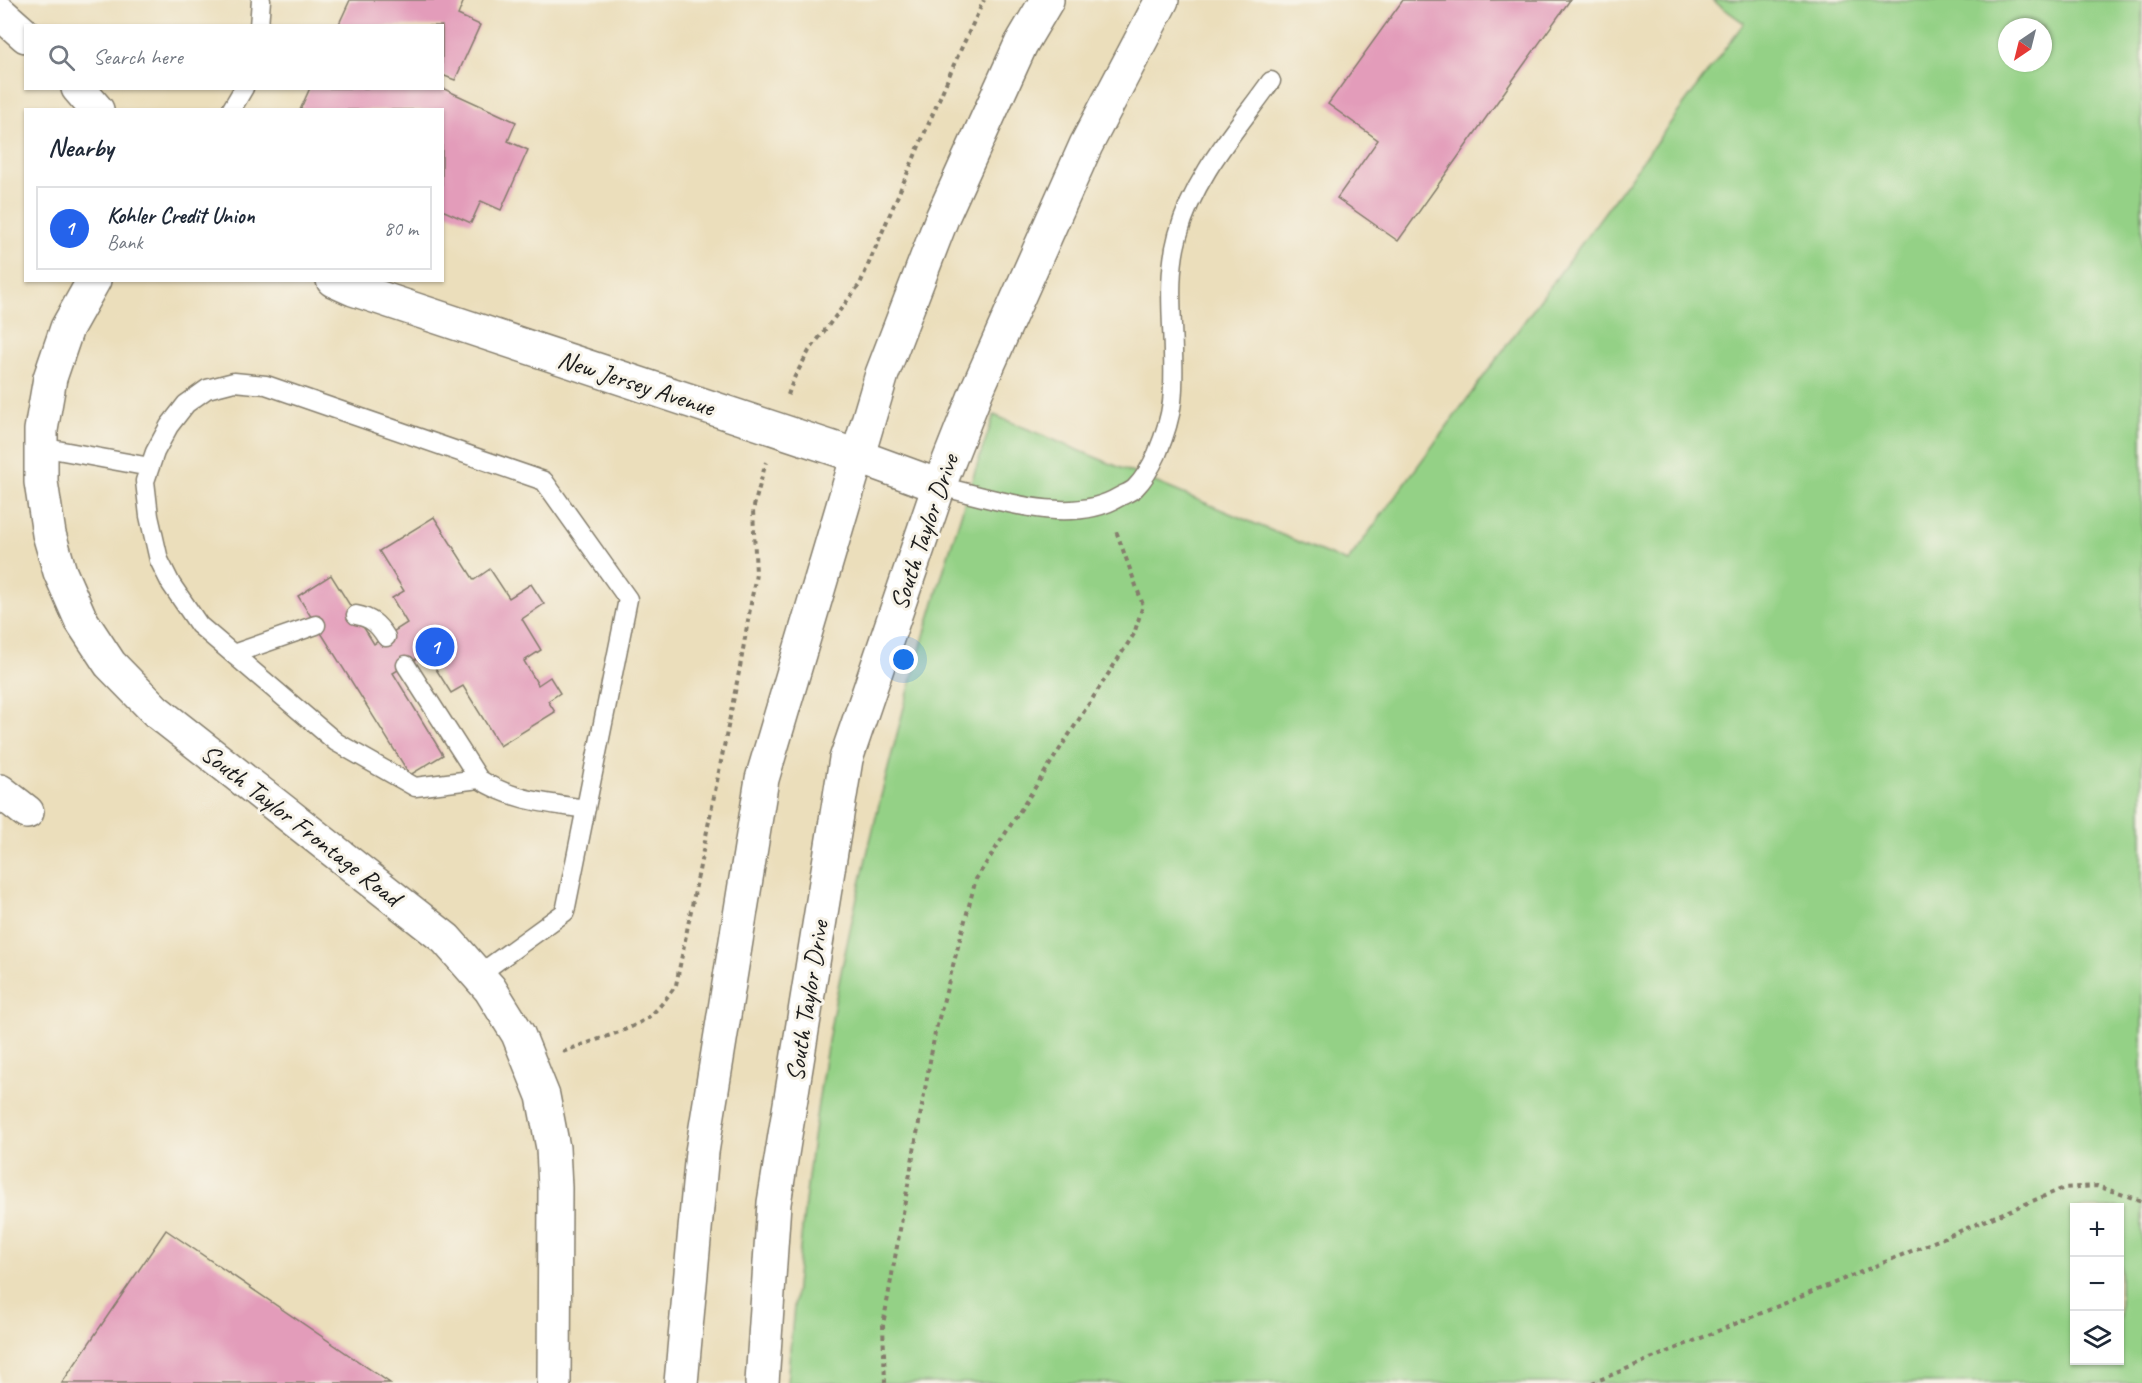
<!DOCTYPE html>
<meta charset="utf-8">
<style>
:root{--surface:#fff;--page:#f2f2f3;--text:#1f2937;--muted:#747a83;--line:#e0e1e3;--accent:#2563eb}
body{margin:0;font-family:Caveat,sans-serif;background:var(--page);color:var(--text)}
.controls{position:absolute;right:18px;bottom:18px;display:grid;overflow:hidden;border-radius:0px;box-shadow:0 2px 4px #0004}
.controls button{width:54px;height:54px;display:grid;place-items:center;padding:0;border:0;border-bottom:2px solid var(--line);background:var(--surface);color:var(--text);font:30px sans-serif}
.compass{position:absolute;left:1998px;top:18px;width:54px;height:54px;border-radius:50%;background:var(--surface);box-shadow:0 2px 4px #0004;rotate:215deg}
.you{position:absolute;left:904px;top:660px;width:21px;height:21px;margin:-15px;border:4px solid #fff;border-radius:50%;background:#1a73e8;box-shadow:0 0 0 9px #1a73e833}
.badge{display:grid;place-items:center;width:39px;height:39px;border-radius:50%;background:var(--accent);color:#fff;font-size:20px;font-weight:700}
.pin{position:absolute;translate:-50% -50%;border:3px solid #fff;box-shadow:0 2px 6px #0006}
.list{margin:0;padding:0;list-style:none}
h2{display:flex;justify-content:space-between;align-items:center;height:78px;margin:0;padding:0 24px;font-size:26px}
h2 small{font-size:20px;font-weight:400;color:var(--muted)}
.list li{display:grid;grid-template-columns:39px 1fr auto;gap:18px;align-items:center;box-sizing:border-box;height:84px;margin:0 12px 12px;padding:0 12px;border:2px solid var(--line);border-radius:0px}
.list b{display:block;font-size:22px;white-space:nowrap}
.list p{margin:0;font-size:20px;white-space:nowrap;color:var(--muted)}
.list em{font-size:20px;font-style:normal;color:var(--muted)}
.icon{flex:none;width:33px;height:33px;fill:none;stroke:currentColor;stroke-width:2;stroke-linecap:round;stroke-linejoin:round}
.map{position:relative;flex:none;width:2142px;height:1383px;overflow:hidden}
.search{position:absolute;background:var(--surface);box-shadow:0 2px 4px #0004;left:24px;top:24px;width:420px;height:66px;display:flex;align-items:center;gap:15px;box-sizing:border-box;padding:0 21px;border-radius:0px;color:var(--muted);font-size:22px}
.panel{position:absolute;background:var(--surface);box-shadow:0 2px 4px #0004;left:24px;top:108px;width:420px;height:174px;border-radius:0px}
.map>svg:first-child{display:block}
.green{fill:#94d186;stroke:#587651;stroke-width:1.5;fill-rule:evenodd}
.building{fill:#e39cba}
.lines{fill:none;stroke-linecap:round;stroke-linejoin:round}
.service-casing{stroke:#847d6c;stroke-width:21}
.minor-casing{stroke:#847d6c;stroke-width:36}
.secondary-casing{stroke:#847d6c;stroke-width:36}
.path{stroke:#847d6c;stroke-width:4;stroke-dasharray:4.5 4.5;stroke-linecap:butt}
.service{stroke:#fff;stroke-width:18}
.minor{stroke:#fff;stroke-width:33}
.secondary{stroke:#fff;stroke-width:33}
.labels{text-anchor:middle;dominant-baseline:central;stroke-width:6;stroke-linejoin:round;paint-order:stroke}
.street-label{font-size:26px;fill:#1c1c1c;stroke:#f7f3e8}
</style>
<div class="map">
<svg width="2142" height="1383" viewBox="0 0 2142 1383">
<rect width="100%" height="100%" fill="#f7f3e8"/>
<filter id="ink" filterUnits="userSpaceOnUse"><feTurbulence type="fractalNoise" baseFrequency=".0167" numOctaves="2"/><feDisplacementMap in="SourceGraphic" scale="12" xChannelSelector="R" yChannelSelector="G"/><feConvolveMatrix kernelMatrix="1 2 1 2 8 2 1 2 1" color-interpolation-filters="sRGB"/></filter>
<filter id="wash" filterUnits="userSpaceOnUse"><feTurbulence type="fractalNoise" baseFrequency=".008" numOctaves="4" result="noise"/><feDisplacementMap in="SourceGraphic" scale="24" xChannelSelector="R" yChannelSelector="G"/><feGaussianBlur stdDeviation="1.35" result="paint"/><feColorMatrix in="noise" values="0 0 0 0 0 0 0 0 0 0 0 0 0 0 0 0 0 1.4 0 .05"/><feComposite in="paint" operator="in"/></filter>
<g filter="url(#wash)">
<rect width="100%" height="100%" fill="#ebdebb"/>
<path class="green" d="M1712,0H2142V1383H787C799,1246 813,1108 841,972C880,783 931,597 994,415L1347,562L1744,23ZM2007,27H2043V63H2007ZM2074,1208H2120V1360H2074Z"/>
<g id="blocks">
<path class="building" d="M350,0H464L458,15L480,25L455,80L442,75V26H338Z
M1403,0H1570L1398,241L1337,198L1378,140L1328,104Z
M310,88H442L516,122L508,141L528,150L501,210L481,201L471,223L442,210V110H300Z
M434,517L474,580L490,569L509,598L531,584L544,604L522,619L541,650L524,661L538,685L550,677L560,693L548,701L555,712L500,746L463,686L451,693L426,653L393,673L443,755L410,775L298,596L331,575L374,644L407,623L392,598L404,591L379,551Z
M166,1230L390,1383H62Z"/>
</g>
</g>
<g filter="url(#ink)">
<use href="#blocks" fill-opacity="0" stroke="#847d6c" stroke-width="1.5"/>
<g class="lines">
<defs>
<path id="service" d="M259,26L261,0
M231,110L244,88
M41,447L150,467
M939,486C992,498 1069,527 1119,497C1124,494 1131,492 1135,488C1144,479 1152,465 1157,454C1164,437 1170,420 1172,402C1178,347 1163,289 1178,235C1194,176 1237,129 1271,81
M356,615C371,618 378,624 386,637
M233,654L316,625
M406,665L479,779
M478,975L565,912L628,599L544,481L266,385L234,382L207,389L186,404L169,426L155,452L145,481L149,516L159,560L171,584L199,625L336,742L415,787L479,779C513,801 547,803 586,809"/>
<path id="minor" d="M0,13L26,36
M78,88L97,110
M94,280L67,328L50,378L41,430V482L49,534L60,572L81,620L110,664L156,711L446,939L490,989L518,1034L543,1096L553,1148L555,1188L554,1383
M333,280L353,289L857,456L939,486
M0,791L27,812"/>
<path id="secondary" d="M681,1383L702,1152L762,779L882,374L942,218L1021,44L1047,0
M762,1383L774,1203L846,759L939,486L977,390L1086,145L1162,0"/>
</defs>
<use href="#service" class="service-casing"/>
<use href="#minor" class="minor-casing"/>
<use href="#secondary" class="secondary-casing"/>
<path class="path" d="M788,395L794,378L809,351L860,284L955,62L984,0
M563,1052C586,1042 633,1031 651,1015C661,1006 668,996 676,985L740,667L756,574L753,510L766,462
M885,1383L883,1325L935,1033L976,879L1134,634L1143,605L1115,528
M1592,1383L2064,1188L2097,1186L2142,1201"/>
<use href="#service" class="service"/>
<use href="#minor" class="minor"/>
<use href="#secondary" class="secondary"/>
</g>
</g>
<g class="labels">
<g class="street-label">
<text transform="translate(636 383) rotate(18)">New Jersey Avenue</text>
<text transform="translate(924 532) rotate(-71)">South Taylor Drive</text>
<text transform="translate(301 825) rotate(38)">South Taylor Frontage Road</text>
<text transform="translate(807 1001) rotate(-81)">South Taylor Drive</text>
</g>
</g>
</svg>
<div class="controls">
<button>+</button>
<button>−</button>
<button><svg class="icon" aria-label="layers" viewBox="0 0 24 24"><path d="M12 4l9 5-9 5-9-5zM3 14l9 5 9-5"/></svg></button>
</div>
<svg class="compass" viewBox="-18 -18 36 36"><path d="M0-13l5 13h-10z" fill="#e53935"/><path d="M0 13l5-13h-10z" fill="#747a83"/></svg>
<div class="you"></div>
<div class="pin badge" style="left:435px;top:647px">1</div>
<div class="search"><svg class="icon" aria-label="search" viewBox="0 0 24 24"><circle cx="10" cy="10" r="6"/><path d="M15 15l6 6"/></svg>Search here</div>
<section class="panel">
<h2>Nearby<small></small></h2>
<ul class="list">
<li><span class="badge">1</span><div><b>Kohler Credit Union</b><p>Bank</p></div><em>80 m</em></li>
</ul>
</section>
</div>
